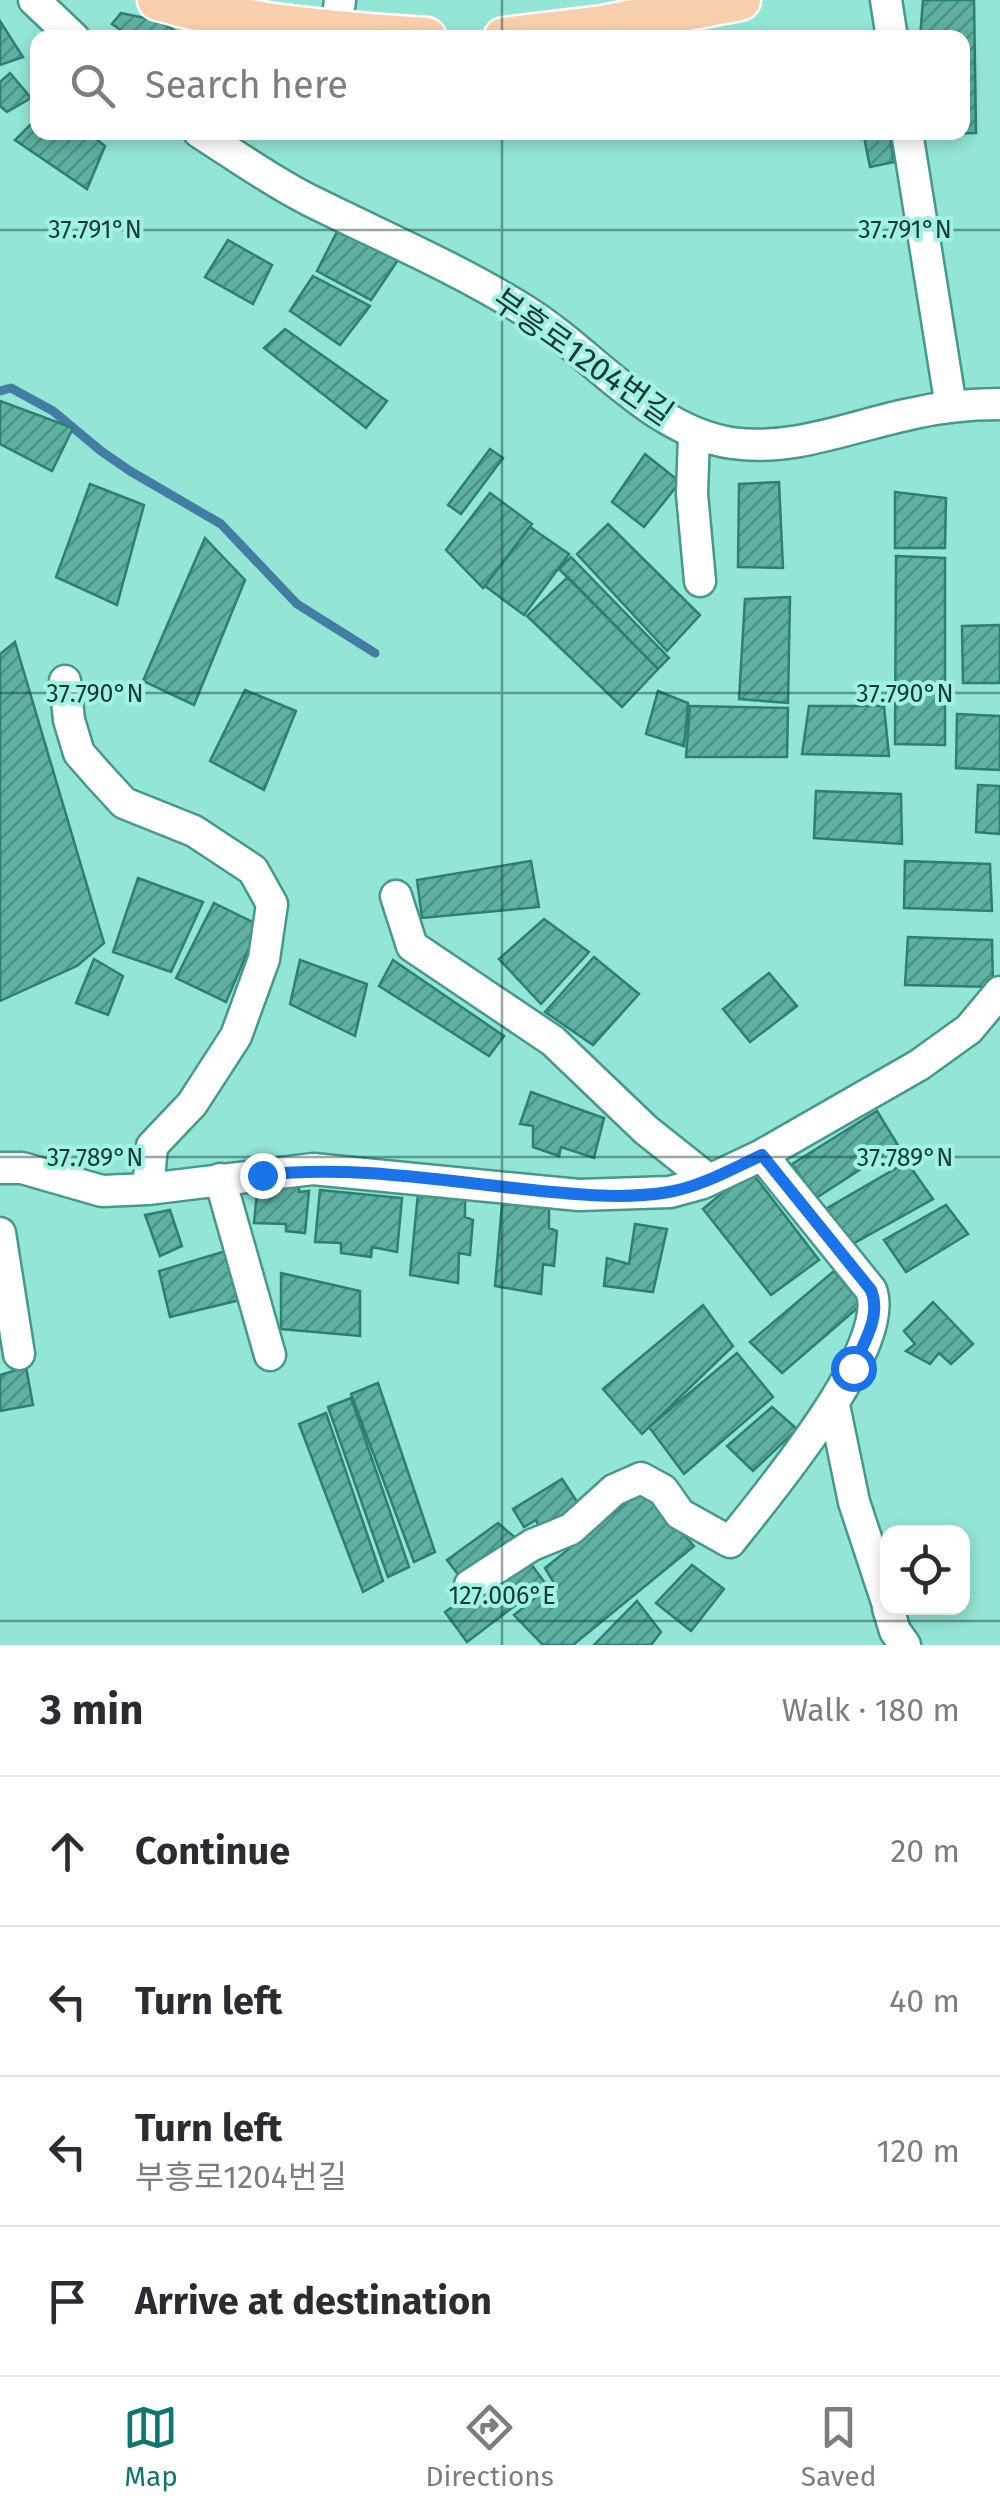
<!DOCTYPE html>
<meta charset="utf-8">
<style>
:root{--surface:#fff;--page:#f2f2f3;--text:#2b2b33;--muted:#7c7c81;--line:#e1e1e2;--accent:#0f766e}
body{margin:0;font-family:"Fira Sans","Noto Sans KR",sans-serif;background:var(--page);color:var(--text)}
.controls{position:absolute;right:30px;bottom:30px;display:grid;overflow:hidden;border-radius:20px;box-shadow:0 5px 15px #0003}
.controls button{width:90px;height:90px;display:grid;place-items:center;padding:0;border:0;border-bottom:2px solid var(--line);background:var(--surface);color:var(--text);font:50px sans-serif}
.stop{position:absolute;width:30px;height:30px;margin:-22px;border:8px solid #1a73e8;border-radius:50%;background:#fff}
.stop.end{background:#1a73e8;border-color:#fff;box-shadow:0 2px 10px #0008}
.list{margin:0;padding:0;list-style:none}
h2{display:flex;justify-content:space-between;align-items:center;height:130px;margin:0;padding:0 40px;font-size:42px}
h2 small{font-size:32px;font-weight:400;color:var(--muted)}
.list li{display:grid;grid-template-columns:65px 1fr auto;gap:30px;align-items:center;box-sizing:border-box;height:150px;padding:0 40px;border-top:2px solid var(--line)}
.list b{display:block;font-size:38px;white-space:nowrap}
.list p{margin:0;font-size:32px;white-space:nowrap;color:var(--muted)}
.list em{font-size:32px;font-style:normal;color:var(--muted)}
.icon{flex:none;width:55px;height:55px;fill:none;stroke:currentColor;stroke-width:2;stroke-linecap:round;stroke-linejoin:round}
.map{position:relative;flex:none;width:1000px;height:1645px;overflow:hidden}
.search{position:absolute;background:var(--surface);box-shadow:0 5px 15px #0003;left:30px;right:30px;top:30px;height:110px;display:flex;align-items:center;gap:25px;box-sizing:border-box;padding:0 35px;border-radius:20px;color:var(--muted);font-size:38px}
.sheet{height:730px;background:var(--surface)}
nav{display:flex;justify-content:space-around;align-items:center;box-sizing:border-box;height:140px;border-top:2px solid var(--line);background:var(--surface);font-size:28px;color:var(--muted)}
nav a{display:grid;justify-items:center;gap:5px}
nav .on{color:var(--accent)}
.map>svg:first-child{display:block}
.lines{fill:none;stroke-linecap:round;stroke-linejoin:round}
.stream{stroke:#447da4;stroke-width:9}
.building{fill:url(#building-hatch);stroke:#2b8073;stroke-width:2.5}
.minor-casing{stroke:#46988a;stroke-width:35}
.major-casing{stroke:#fff;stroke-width:45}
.minor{stroke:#fff;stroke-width:30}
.major{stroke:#f8cfad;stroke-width:40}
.route{stroke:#1a73e8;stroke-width:12}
.ticks{fill:none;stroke:#183b35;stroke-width:2.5;stroke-opacity:0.45}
.labels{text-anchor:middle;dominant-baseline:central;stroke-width:8;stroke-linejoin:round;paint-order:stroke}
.street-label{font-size:32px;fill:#183b35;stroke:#a0f2e2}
.ticks-label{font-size:25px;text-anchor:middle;fill:#183b35;stroke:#a0f2e2;stroke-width:8;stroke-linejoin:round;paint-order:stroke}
</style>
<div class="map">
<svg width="1000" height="1645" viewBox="0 0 1000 1645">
<defs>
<pattern id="building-hatch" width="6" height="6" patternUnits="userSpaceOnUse" patternTransform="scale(2.5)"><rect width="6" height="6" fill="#5fb1a2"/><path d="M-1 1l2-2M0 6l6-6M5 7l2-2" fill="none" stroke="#4d9185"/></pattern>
</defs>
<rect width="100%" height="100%" fill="#93e5d5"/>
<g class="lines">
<path class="stream" d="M0,391L11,388L53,411L101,451L130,471L221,524L297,604L375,653"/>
</g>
<path class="building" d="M923,0H974L976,133L928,134L962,132V38H920Z
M121,13L159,21L187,38H132L112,24Z
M0,21L23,57L0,65Z
M10,73L31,98L7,112L0,106V82Z
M38,117V132H88L105,146L87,189L15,140Z
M863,132H889L894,162L870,167Z
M339,228L398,260L371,300L317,271Z
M228,240L272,265L253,304L205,277Z
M313,276L370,306L340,345L290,311Z
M285,329L387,401L366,428L264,348Z
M0,401L73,428L52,471L0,444Z
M490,449L503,458L461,514L448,505Z
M645,454L680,482L644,527L612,502Z
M779,482L783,568L738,567L739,484Z
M90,484L144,505L117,605L56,577Z
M895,492L946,498L945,548H895Z
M490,493L532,524L483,588L446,550Z
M608,524L700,615L667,651L577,554Z
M530,527L569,554L524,615L485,586Z
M205,538L245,580L194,705L143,681Z
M896,556L945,558V745L895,744Z
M571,557L669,658L658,669L559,569Z
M568,577L658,669L622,707L527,616Z
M790,597L788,703L739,699L745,599Z
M1000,625V683H963L962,626Z
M15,642L104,943L77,966L0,1001V654Z
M245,690L296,711L264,790L210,761Z
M658,691L688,703L684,746L646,734Z
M690,706L788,708L787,757H686Z
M809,706H884L889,756L802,754Z
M957,714L1000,716V770L956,768Z
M978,785L1000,786V834L976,832Z
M816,791L901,794L902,844L814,838Z
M531,861L539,907L422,918L417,880Z
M905,861L990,864L992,911L904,908Z
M138,878L203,902L171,972L113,952Z
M214,903L259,925L226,1002L176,978Z
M544,919L589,952L541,1004L499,959Z
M908,937L992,940L993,987L905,985Z
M594,957L639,994L593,1045L545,1012Z
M94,959L123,976L108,1015L76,1003Z
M300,960L367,984L355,1036L290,1004Z
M393,960L504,1036L489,1056L379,986Z
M769,973L797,1006L750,1042L723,1009Z
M531,1092L604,1118L594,1158L561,1147L559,1156L533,1147V1126L520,1124Z
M877,1111L898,1145L816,1198L792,1164Z
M907,1162L933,1199L847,1247L824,1210Z
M750,1170L819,1260L771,1295L703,1209Z
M258,1183L299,1187V1192L309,1191L305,1233L286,1231V1224L254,1223Z
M320,1190L402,1198L397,1252L372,1247L371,1257L341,1253V1243L315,1242Z
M418,1193L465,1196V1217L473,1220L470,1255L459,1253L458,1283L410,1275Z
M502,1204L549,1207V1228L557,1231L554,1266L543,1264L541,1294L495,1286Z
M946,1205L968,1234L906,1272L884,1240Z
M170,1210L182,1246L160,1256L145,1215Z
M635,1224L667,1229L653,1292L604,1286L607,1258L629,1264Z
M229,1250L244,1299L170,1317L159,1271Z
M834,1271L862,1304L782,1373L750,1342Z
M281,1273L360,1291V1336L281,1329Z
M933,1302L973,1344L951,1364L939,1353L930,1364L906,1351L915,1344L904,1331Z
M703,1305L733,1346L642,1434L603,1389Z
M737,1353L773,1397L684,1474L649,1427Z
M26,1367L33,1405L0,1411V1375Z
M378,1383L435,1552L414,1562L351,1394Z
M351,1398L409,1567L388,1577L328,1407Z
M772,1407L797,1429L753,1471L727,1446Z
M326,1413L383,1581L363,1592L299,1424Z
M562,1479L582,1509L542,1534L536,1520L524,1527L513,1509Z
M643,1489L694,1546L573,1645H543L514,1615L554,1583L545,1568Z
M498,1523L519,1541L463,1581L447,1560Z
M525,1556L545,1583L467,1642L445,1612Z
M692,1565L724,1589L691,1631L656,1603Z
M637,1601L661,1632L651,1645H594Z"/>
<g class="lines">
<defs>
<path id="minor" d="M34,0L74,38
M886,0L892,38
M336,31L340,0
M199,132C235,155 271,181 309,200C381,236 455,267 524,310C592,352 651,431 732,443C793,452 852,426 910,414C939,407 970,404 1000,404
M907,132L951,407
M694,434L692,494L700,581
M65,681L69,720L79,753L101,778L124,803L194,831L253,870L272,904L264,959L236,1036L192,1104L152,1146L148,1189
M396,896L412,946L553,1041L646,1130L709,1180
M0,1168H22L102,1191L148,1189L313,1169L579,1195L670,1192L703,1183L762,1155L919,1065L969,1029L1000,992
M220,1179L270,1355
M0,1233L19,1354
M834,1405L854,1502L888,1605
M470,1585L532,1545L571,1529L614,1490L641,1478L663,1490L680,1514L730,1542C766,1496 893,1346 871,1290L762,1155
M888,1608L895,1631L905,1645"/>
<path id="major" d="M158,0C245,25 336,32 426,38
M504,38L602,26L740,0"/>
</defs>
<use href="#minor" class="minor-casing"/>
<use href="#major" class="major-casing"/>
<use href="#minor" class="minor"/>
<use href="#major" class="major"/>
</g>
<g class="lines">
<path class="route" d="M262,1175C350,1165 436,1180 523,1189C571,1194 622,1200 669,1192C702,1186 732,1169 762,1155L871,1290C882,1317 863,1343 853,1368"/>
</g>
<path class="ticks" d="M502,0V38M502,132V1645M0,230H1000M0,693H1000M0,1157H1000M0,1621H1000"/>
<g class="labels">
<g class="street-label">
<text transform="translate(583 357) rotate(35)">부흥로1204번길</text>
</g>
</g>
<g class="ticks-label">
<text x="95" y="238">37.791°N</text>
<text x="905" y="238">37.791°N</text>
<text x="95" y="702">37.790°N</text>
<text x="905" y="702">37.790°N</text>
<text x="95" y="1166">37.789°N</text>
<text x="905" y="1166">37.789°N</text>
<text x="502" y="1604">127.006°E</text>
</g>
</svg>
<div class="controls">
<button><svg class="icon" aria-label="locate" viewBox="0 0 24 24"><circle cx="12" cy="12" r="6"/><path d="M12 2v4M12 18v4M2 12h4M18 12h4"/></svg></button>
</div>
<div class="stop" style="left:853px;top:1368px"></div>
<div class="stop end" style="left:262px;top:1175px"></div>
<div class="search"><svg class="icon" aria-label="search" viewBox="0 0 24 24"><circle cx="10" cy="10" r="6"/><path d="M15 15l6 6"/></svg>Search here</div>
</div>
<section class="sheet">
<h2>3 min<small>Walk · 180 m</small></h2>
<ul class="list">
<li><svg class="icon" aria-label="ahead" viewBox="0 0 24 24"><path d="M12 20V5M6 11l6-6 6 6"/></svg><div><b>Continue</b></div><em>20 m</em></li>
<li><svg class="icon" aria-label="left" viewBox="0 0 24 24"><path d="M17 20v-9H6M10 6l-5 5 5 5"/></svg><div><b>Turn left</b></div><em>40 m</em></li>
<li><svg class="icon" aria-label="left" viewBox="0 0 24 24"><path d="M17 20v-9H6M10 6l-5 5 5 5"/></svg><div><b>Turn left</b><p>부흥로1204번길</p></div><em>120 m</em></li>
<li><svg class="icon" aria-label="arrive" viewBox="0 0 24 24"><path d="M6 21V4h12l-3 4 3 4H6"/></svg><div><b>Arrive at destination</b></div></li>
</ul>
</section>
<nav>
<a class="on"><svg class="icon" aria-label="map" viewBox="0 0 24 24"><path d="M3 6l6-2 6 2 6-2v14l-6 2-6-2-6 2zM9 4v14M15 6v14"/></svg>Map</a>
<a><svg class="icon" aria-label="directions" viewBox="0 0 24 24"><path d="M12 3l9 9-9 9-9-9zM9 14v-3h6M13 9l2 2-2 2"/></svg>Directions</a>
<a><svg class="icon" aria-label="saved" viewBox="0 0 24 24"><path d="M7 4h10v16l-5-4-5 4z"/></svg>Saved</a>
</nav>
